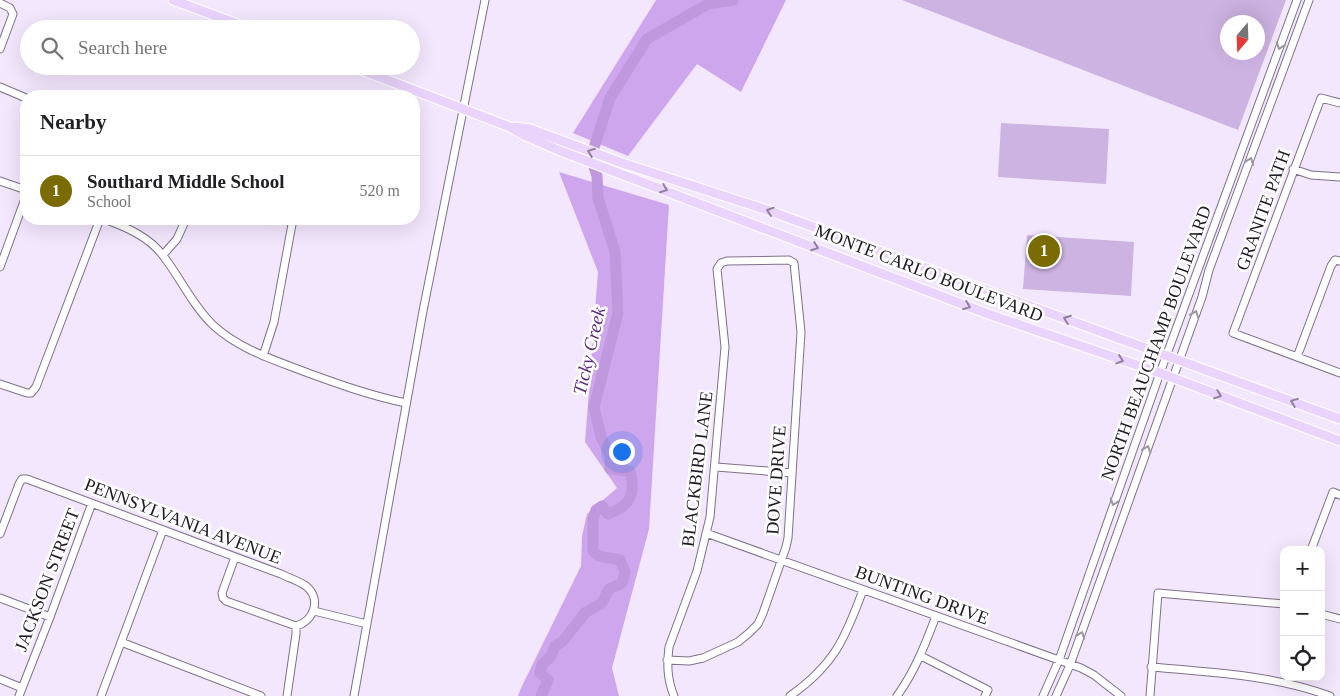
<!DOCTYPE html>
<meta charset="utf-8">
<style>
:root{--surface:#fff;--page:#f2f2f2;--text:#202124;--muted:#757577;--line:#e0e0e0;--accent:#7a6b04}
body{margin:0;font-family:Georgia,serif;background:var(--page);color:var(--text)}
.controls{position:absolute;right:15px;bottom:15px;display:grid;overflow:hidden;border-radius:10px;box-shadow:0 5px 20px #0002}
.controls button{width:45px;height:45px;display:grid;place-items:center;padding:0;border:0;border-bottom:1px solid var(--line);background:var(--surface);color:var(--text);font:25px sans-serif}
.compass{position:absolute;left:1220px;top:15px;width:45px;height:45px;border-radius:50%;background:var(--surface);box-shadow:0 5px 20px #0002;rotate:199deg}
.you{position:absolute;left:621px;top:451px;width:18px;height:18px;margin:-12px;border:4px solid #fff;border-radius:50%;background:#1a73e8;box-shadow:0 0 0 8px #1a73e833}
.badge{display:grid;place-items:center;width:32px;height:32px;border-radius:50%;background:var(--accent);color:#fff;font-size:16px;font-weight:700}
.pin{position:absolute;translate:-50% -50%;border:2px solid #fff;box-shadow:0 1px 5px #0006}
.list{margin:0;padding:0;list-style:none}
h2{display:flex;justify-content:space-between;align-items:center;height:65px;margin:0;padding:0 20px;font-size:21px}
h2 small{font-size:16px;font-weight:400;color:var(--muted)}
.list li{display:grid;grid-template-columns:32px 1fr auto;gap:15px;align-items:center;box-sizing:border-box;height:70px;padding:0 20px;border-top:1px solid var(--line)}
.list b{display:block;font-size:19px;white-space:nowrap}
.list p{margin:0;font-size:16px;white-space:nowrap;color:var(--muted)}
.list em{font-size:16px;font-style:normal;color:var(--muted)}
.icon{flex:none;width:28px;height:28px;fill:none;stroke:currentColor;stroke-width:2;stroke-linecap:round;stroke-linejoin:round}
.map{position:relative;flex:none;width:1340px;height:696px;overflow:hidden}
.search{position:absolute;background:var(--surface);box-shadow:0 5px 20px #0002;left:20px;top:20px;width:400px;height:55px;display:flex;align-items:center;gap:12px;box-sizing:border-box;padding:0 18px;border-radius:28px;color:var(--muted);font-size:19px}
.panel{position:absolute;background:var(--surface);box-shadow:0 5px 20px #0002;left:20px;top:90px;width:400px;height:135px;border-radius:20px}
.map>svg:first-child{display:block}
.green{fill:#cdb3e2;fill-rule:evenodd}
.forest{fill:#cea6ee}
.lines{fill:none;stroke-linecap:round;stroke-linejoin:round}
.river{stroke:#bf98de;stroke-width:11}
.minor-casing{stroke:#7e7189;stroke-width:9}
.major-casing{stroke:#fff;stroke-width:11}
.minor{stroke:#fff;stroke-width:7}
.major{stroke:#ead4fc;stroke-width:9}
.oneway{stroke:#9b989d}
.oneway2{stroke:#8f819b}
.labels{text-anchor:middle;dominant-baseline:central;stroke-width:5;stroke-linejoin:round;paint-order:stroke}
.street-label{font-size:18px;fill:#201b25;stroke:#fff}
.water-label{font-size:19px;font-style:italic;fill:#5d2b7d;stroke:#fff}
</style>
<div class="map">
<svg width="1340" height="696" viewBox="0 0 1340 696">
<rect width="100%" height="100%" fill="#f3e7fd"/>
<path class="green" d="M902,0H1286L1238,130ZM1258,22V52H1228V22Z
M1001,123L1109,129L1106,184L998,177Z
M1027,235L1134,242L1131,296L1023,289Z"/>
<path class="forest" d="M656,0H786L741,92L697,64L628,156L573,133Z
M559,172L669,205L649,529L612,668L619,696H518L521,688L581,566L582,536L587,514L617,488L585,442L598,272Z"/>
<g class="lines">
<path class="river" d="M541,696L548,680L540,673L542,665L551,656L555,646L562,642L586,612L602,603L609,589L622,583L625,572L620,560L599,556L593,551V519L596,510L602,506L608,514C631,506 636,493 630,471L610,469L611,458L601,437L594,407L618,313L615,252L598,198L597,176L591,157L610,98L647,39L708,4L733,0"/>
<defs>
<path id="minor" d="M0,3L10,8L13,14L0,49
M0,87L26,98
M1340,103L1321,98L1233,333L1340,373
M1293,169L1311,175L1340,177
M0,181L26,190
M104,219C126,227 150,237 164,257C181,279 193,306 213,325C240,350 275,360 308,373C341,385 372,396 406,403
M163,255L177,239L186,219
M0,267L26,196
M263,356L274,322L293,219
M1297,357L1331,266L1335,260L1340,261
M0,384L27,393H31L36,387L100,219
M716,467L792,473
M706,533L1081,668L1094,675L1121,696
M0,534L19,484L22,479H27L281,574C289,578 299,581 306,586C322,599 314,621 296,626L226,601L223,598L222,593L235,557
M1311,550L1333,492L1340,495
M0,598L50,617
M314,611L367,624
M1321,614L1340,619
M121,642L261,696
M921,656L988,690L985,696
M667,660L689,661L703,658L738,642L749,633L758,624L763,613L786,547L788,538L801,332L794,263L789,260L727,261L721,263L717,269L725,347L710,517L697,571L669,647C667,664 667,679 674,696
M1151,667C1212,672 1272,675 1330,696
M0,679L22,688
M19,696L50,617L92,503
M101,696L163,530
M287,696L296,634V626
M354,696L423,311L485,0
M790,696C834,665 845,639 863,590
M897,696C915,671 925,645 936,616
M1043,696L1059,660L1160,373L1297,0
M1056,696L1070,665L1202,297L1209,270L1309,0
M1150,696L1158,593L1284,604"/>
<path id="major" d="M173,0L251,29
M351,66L510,127L526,136L558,150L988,314L1160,373L1340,441
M515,127L530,129L622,163L767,210L1340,419"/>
</defs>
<use href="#minor" class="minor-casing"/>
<use href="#major" class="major-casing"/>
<use href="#minor" class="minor"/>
<use href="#major" class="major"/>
</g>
<defs><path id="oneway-chevron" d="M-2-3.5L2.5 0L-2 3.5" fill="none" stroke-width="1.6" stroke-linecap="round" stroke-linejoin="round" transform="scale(1.25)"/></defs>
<g class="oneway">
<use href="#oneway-chevron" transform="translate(1280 46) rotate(110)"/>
<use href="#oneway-chevron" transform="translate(1250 161) rotate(-70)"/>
<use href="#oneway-chevron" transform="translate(1195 314) rotate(-70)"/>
<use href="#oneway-chevron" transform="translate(1147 449) rotate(-70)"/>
<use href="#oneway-chevron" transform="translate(1114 502) rotate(110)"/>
<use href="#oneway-chevron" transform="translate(1081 635) rotate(-70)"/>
</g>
<g class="oneway2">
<use href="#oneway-chevron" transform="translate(591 152) rotate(-159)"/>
<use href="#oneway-chevron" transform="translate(664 189) rotate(21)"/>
<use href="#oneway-chevron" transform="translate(770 211) rotate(-161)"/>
<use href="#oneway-chevron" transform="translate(815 247) rotate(21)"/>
<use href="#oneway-chevron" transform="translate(967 306) rotate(21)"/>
<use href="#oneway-chevron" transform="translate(1067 319) rotate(-160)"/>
<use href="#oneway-chevron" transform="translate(1120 360) rotate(19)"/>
<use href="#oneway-chevron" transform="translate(1218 395) rotate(21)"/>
<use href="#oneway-chevron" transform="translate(1294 402) rotate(-159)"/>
</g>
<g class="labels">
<g class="street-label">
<text transform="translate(1263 210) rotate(-70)">GRANITE PATH</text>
<text transform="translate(929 273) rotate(21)">MONTE CARLO BOULEVARD</text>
<text transform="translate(1156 343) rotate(-70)">NORTH BEAUCHAMP BOULEVARD</text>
<text transform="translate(697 469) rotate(-83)">BLACKBIRD LANE</text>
<text transform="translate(776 480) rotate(-86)">DOVE DRIVE</text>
<text transform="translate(183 521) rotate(21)">PENNSYLVANIA AVENUE</text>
<text transform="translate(47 580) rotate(-69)">JACKSON STREET</text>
<text transform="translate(922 595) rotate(20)">BUNTING DRIVE</text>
</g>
<g class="water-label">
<text transform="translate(589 351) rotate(-77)">Ticky Creek</text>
</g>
</g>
</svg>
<div class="controls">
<button>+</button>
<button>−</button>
<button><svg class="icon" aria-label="locate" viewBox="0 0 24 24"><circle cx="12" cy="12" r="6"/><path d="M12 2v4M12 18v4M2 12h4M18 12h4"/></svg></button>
</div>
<svg class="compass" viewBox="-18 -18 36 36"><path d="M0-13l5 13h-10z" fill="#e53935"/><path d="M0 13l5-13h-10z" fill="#757577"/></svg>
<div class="you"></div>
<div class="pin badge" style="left:1044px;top:251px">1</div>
<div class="search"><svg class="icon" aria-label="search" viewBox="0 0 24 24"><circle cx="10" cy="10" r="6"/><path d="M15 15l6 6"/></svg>Search here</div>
<section class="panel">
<h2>Nearby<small></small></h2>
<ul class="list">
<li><span class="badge">1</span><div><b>Southard Middle School</b><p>School</p></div><em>520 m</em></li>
</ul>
</section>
</div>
